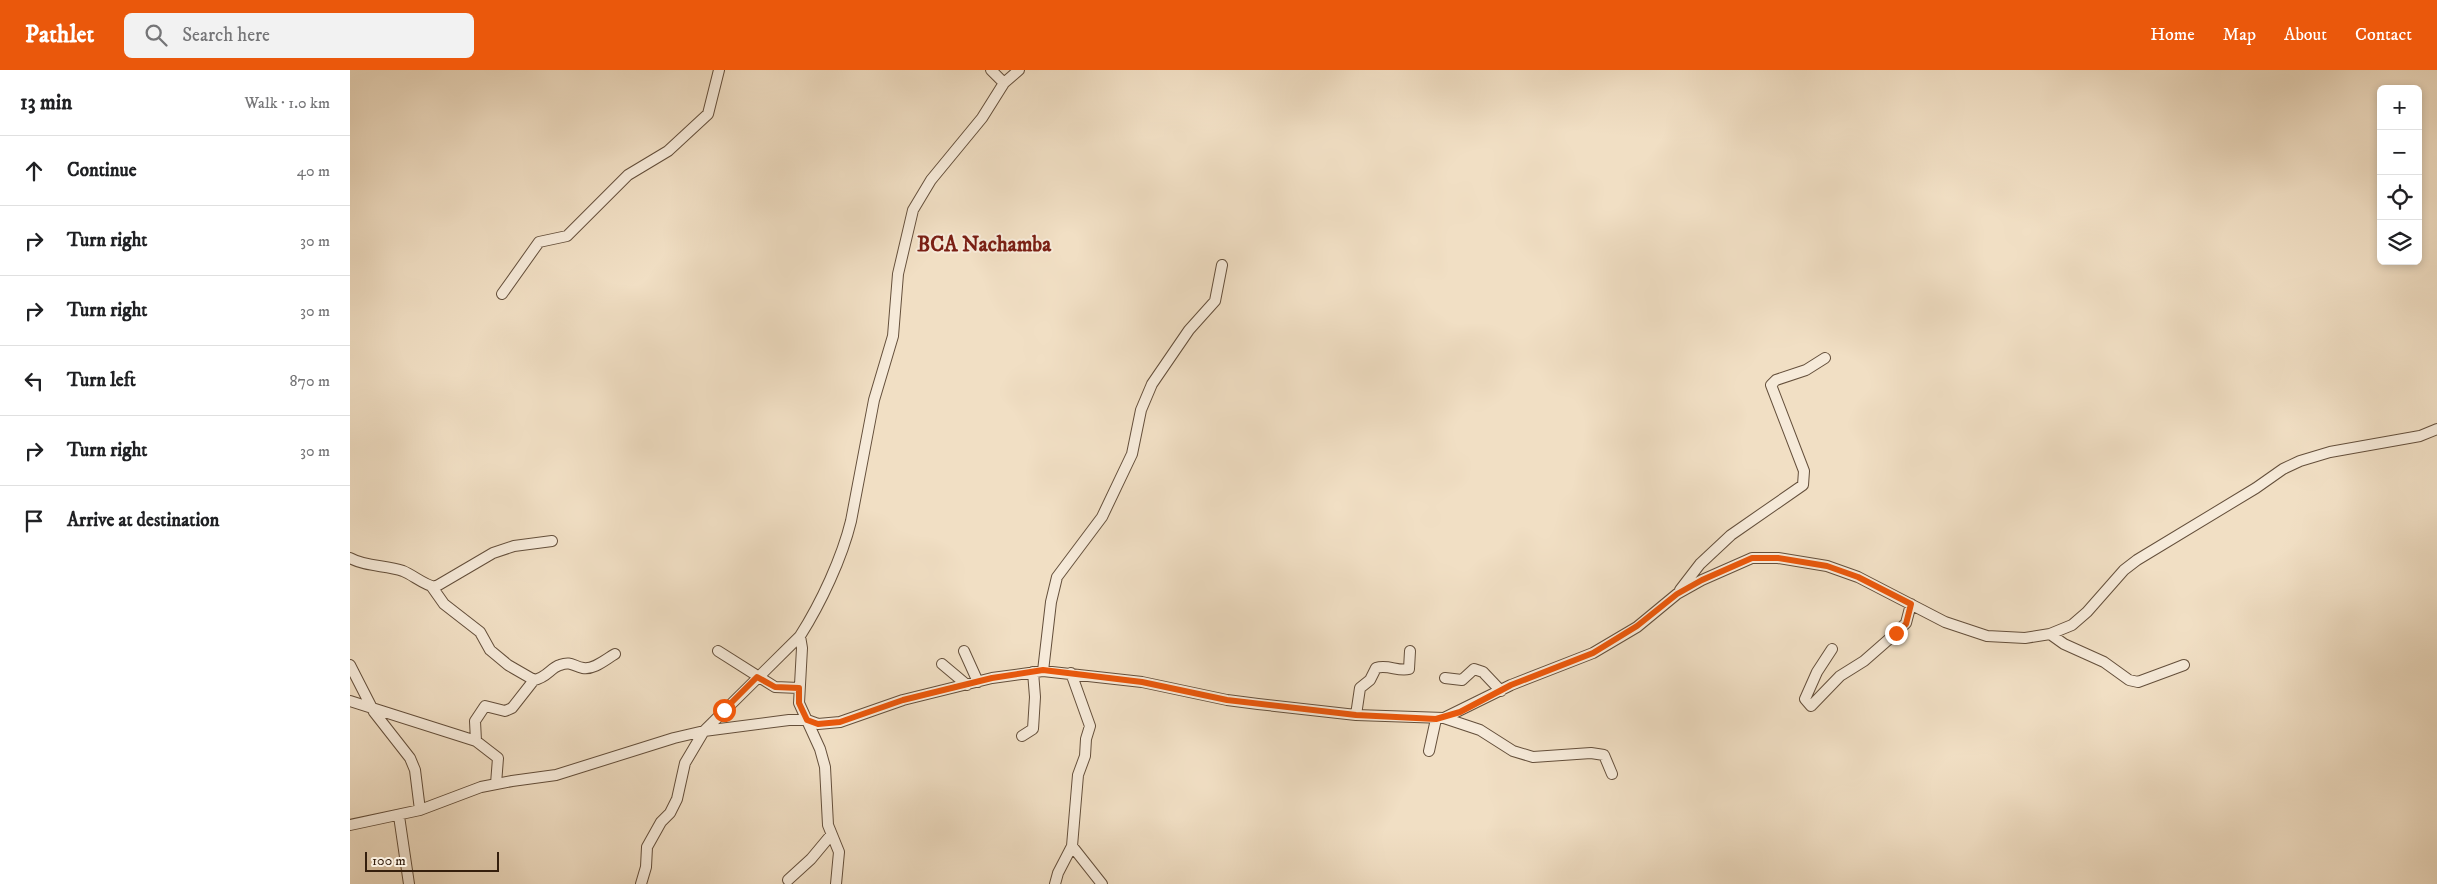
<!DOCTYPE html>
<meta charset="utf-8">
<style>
:root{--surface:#fff;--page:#f2f2f2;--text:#202124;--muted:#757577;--line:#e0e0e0;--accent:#ea580c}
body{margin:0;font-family:"IM FELL DW Pica",serif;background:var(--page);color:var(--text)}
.controls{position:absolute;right:15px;top:15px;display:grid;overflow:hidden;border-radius:8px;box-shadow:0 2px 8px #0003}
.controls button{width:45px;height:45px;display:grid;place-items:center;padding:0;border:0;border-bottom:1px solid var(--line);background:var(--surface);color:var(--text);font:25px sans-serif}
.scale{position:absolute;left:15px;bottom:12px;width:134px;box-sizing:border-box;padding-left:5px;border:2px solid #351f0d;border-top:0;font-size:14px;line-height:18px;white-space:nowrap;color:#351f0d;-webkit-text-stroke:4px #f6ead9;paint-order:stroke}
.stop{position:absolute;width:15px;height:15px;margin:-11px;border:4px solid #ea580c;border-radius:50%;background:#fff}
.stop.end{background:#ea580c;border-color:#fff;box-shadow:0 1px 5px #0008}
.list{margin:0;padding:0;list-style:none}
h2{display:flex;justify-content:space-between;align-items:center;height:65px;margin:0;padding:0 20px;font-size:21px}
h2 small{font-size:16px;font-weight:400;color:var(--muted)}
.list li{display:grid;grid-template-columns:32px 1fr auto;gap:15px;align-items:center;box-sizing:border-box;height:70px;padding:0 20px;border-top:1px solid var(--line)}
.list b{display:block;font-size:19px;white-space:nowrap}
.list em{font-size:16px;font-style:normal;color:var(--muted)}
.icon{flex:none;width:28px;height:28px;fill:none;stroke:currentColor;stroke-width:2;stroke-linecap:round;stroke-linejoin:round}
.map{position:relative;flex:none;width:2087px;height:814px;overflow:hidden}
header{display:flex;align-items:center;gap:30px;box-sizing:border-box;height:70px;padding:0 25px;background:var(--accent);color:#fff}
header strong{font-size:24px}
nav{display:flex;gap:28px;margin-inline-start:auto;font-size:18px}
.search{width:350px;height:45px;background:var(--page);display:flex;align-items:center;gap:12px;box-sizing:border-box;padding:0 18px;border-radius:8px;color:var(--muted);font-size:19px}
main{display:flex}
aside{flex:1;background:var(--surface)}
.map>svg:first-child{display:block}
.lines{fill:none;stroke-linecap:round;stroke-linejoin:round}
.minor-casing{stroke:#644f3b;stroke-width:12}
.minor{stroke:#f6ead9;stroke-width:10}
.route{stroke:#ea580c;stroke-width:6}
.labels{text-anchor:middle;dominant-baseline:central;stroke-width:4;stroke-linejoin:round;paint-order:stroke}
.quarter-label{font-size:21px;font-weight:bold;fill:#7a1f14;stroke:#f6ead9}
</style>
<header>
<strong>Pathlet</strong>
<div class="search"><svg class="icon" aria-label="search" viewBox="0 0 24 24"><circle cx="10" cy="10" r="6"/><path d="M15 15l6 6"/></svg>Search here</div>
<nav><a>Home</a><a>Map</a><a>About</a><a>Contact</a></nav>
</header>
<main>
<aside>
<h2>13 min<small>Walk · 1.0 km</small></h2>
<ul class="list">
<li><svg class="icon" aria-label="ahead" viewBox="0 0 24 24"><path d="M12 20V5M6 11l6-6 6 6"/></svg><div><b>Continue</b></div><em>40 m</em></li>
<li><svg class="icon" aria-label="right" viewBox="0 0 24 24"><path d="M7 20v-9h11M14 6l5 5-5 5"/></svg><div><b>Turn right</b></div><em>30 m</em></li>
<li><svg class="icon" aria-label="right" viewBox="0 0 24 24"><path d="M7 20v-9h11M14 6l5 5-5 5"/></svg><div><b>Turn right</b></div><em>30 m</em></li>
<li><svg class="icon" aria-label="left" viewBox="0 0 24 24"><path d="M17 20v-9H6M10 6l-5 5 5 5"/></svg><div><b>Turn left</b></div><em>870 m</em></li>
<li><svg class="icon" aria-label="right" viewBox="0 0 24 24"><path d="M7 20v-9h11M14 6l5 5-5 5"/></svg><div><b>Turn right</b></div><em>30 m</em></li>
<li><svg class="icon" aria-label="arrive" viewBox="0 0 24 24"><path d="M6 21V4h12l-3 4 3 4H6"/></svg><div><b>Arrive at destination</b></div></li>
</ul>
</aside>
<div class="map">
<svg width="2087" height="814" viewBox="0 0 2087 814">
<rect width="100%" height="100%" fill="#f1dfc4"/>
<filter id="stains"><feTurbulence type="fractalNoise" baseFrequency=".004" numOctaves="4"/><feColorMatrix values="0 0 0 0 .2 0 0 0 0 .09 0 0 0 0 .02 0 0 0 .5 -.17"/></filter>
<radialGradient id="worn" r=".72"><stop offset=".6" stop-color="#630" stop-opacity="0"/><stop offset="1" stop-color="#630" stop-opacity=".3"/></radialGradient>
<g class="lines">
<defs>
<path id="minor" d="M641,0L654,13
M152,224L189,172L217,166L278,105L318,81L358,44L369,0
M0,488C16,497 36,495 53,501C63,505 74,515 85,517L143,483L164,476L202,471
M82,517L94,534L130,562L140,580L158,595L184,610L162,638L155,641L135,636L125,651L126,671
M1330,520L1350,494L1381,465L1453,415L1454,401L1421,315L1426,310L1456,300L1475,288
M1700,564L1714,574L1754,592L1779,610L1788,612L1834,595
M450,566L452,578L449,633L470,679L475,697L478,755L489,782L486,814
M1482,579L1467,602L1455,629L1461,636L1490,606L1514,591L1546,563L1556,553L1561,534
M368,581L425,617L449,618
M614,581L628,612
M592,594L617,615
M0,595L24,642L60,688L65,700L70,740
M693,601L701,532L707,507L752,447L782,384L791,340L802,314L839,260L865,231L872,195
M1095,608L1112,610L1124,599L1133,602L1151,621
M184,610C198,607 200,598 210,595C221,591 223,596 233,598C244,600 256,589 265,584
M0,631L126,671L148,688L146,714
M1006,645L1010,618L1020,610L1026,598C1038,594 1048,602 1059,599L1060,581
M1094,648L1130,660L1163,681L1183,687L1241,683L1254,685L1262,704
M672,666L683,659L685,627L683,602
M1079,681L1086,649
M49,746L59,814
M0,755L70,740L131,717L162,711L206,705L324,668L354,661L439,650H457L468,654L490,652L553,630L642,608L693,601L792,612L877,630L908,634L1006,645L1094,648L1161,615L1243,583L1287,557L1327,524L1352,510L1402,488H1428L1477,496L1508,507L1595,552L1637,566L1675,568L1700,564L1722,555L1737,542L1774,500L1787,490L1906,418L1933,399L1950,391L1980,382L2070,366L2087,359
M722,776L752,814
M438,810L461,789L481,765
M291,814L296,797L297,777L311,752L320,743L327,729L335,693L354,661L450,566C471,533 492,488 501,451L524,330L543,266L548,204L563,140L581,110L632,48L654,13L669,0
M705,814L708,803L722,776L728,705L735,686L736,669L740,656L721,603"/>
</defs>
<use href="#minor" class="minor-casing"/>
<use href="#minor" class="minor"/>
</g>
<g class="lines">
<path class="route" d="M374,640L407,607L425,617L449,618V633L457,650L468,654L490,652L553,630L642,608L693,600L792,612L877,630L1006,645L1086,649L1110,642L1161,615L1243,583L1287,556L1327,524L1352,510L1402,488H1428L1477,496L1508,507L1561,534L1556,554L1546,563"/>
</g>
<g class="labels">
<g class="quarter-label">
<text x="634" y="175">BCA Nachamba</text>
</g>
</g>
<rect width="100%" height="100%" filter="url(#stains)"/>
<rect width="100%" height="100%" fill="url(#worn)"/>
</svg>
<div class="controls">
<button>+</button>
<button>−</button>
<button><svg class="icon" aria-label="locate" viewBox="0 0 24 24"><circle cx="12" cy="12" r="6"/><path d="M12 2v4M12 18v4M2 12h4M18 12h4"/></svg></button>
<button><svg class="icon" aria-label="layers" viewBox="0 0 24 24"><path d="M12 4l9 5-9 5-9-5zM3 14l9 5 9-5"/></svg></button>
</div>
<div class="scale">100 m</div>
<div class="stop" style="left:374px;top:640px"></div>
<div class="stop end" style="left:1546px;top:563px"></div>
</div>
</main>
